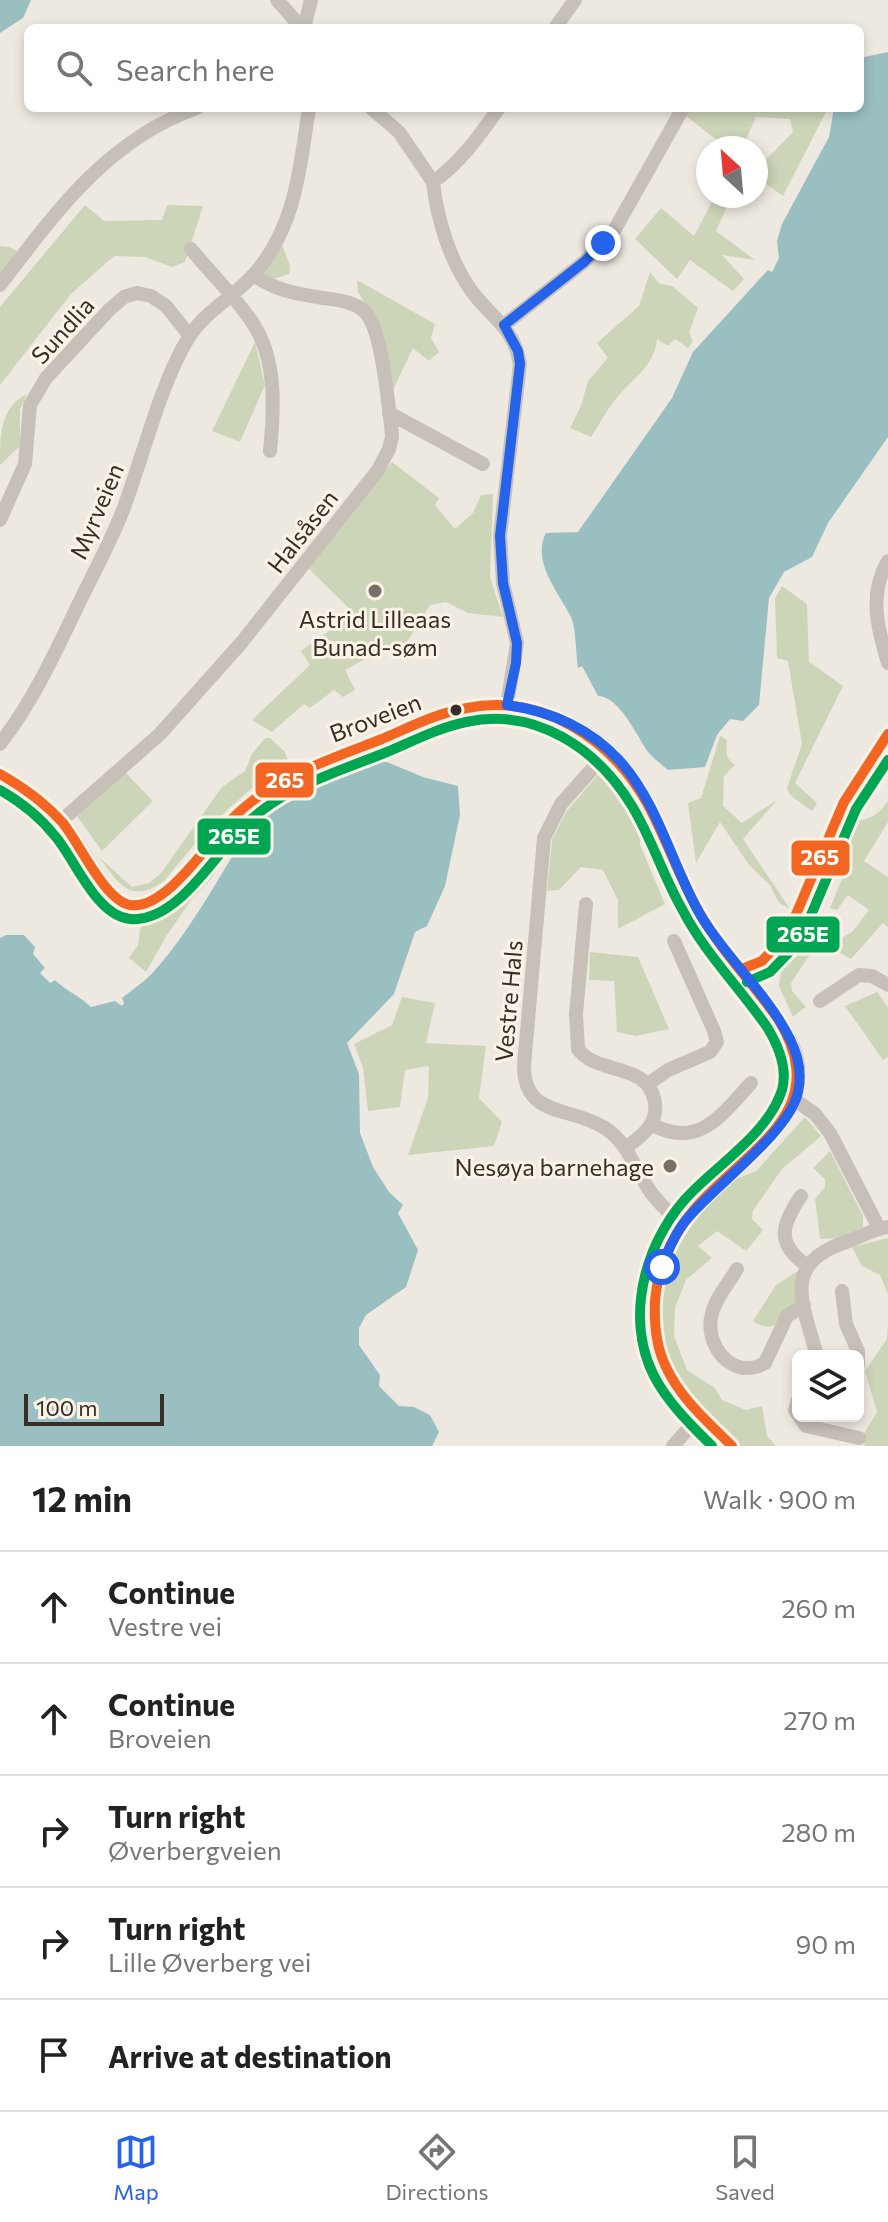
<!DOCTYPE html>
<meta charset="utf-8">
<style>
:root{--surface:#fff;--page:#f2f2f2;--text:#222;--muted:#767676;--line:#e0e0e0;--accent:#2563eb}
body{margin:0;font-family:Commissioner,sans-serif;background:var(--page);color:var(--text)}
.controls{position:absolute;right:24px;bottom:24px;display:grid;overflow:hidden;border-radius:12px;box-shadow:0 4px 12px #0003}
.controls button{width:72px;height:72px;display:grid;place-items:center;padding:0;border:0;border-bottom:2px solid var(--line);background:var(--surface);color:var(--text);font:40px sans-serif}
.compass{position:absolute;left:696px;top:136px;width:72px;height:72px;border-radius:50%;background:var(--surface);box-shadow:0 4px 12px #0003;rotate:334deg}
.scale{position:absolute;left:24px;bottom:20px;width:140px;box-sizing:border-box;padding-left:8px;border:4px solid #382d27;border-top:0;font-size:22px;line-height:28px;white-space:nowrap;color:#382d27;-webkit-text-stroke:6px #fbf3e7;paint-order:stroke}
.stop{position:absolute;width:24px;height:24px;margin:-18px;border:6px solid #2563eb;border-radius:50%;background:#fff}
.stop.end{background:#2563eb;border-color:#fff;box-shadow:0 2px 8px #0008}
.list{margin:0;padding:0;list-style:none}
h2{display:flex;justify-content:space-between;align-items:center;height:104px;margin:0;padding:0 32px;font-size:34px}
h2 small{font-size:26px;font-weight:400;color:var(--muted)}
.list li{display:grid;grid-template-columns:52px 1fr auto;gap:24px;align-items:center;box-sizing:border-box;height:112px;padding:0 32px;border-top:2px solid var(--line)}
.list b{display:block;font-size:30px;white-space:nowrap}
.list p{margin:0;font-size:26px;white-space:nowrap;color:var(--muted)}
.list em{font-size:26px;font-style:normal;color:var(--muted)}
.icon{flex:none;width:44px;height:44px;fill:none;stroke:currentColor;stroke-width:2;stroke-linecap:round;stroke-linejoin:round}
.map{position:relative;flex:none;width:888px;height:1446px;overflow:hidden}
.search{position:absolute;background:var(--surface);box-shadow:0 4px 12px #0003;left:24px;right:24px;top:24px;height:88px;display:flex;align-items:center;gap:20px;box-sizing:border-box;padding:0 28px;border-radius:12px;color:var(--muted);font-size:30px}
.sheet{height:664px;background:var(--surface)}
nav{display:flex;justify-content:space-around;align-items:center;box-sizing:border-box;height:112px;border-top:2px solid var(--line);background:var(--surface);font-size:22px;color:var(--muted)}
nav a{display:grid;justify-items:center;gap:4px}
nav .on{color:var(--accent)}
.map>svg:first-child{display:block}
.green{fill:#cdd5b8}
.water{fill:#9abfc1}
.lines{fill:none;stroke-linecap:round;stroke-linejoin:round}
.minor{stroke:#c7c0b9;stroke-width:14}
.bus-1-casing{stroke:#fbf3e7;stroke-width:16}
.bus-2-casing{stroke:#fbf3e7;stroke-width:16}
.bus-1{stroke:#f26522;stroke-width:10}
.bus-2{stroke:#00a651;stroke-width:10}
.route{stroke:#2563eb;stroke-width:10}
.poi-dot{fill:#786f68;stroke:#fbf3e7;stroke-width:3}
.bus-dot{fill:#382d27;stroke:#fbf3e7;stroke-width:3}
.labels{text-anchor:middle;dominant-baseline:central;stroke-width:6;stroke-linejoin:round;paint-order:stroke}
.street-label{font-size:24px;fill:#382d27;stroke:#fbf3e7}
.poi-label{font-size:24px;fill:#382d27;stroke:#fbf3e7}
.line-badge{stroke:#fbf3e7;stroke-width:3}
.badge-label{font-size:22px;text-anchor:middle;font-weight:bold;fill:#fff}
</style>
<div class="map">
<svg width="888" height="1446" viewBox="0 0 888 1446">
<rect width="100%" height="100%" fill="#eee9e0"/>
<path class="green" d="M691,108H828L783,196L756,177V170L793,132L790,119L756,117L742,148H727L686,116Z
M715,196H732L716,231L755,260L722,255L744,279L733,291L690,260L677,279L635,239L661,208L694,236Z
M85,205L104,221L162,220L167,205L203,206L185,262L172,267L145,257L114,256L71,294L0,385V307Z
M0,246L10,247L20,253L0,281Z
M280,247H283L290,266L289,274L274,279L263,274Z
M650,272L660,284L672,286L698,308L689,333L693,341L688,348L675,339L668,346L657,339C655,366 631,380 615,400C606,411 599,425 591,437L570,428L581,406L588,381L608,358L597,343L639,306Z
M357,280L435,324L431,338L439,352L429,361L413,348L391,394L374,319L358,292Z
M255,342L265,385L240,442L212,431Z
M27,394L20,409V446L0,465C0,434 0,408 27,394Z
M392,462L439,498L435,505L455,529L473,513L481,495L493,494L490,577L503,617L468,613L446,602L430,605L399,655L389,646L345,670L355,690L343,697L334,690L310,708L304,704L272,732L252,720L310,665L301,651L354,613L308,568Z
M782,586L807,604L809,662L843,686L795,783L817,803L812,811L790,795L787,788L802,744L788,661L777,658L775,598Z
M720,736L727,740C726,751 725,758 735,765L724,776L723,806L742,823L777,800L743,839L790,909L778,902L770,885L749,865L720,822L696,863L688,803L701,798Z
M265,738H270L285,752L289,764C238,791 200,837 164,881C130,905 119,884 99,857L132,887L149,883L161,873L222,787L245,771L252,754Z
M607,764L638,812L640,845L665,904L618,929V900L603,870L581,867L559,890L547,891L552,840L566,812Z
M124,771L153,801L102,851L74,812Z
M277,792L281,796L252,821L237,839L211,879L192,899L167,935L146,972L129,958L138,945L142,917L173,895L244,817Z
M888,801V822L864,861L888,877V927L883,923L851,959L837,951L832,944L852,932L869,910L848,895L837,910L830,908L842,879L823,870L841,822C864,821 875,820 888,801Z
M799,923L823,935L791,983L792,991L806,1007L793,1017L779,986L783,955Z
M590,952L638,957L669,1029L636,1036L617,1032L614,981L589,980Z
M877,992L888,1007V1057L883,1060L845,1006Z
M402,997L435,1003L426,1043L486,1046L479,1098L502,1122L494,1146L408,1155L428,1098L429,1066L405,1070L400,1107L368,1111L363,1068L354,1044L392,1025Z
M805,1117L821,1136L782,1169L753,1211L752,1219L763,1230L746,1251L717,1231L698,1246L712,1258L686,1280L675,1308L674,1336L687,1370L715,1388L722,1400L746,1410L762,1406L767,1436L776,1446H740L704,1412L675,1375L659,1327L664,1273L687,1227L733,1180L756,1171Z
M830,1151L863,1216V1227L844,1238L820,1239L815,1199L825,1187V1179L813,1168Z
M888,1238V1294L880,1275L862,1266L852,1247Z
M801,1269L799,1303C783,1318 775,1336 753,1321L776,1285Z
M888,1325V1446H865L862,1437L877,1412L865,1371L887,1339Z"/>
<path class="water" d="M0,0H31L23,18L0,33Z
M888,52V437L828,523L812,557L784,572L769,598L759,705L743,721L730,719L717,735L705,767L668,770C661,764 653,758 648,752C637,736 619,696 598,696L582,666L578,668C576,654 576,628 571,617C559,593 531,561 546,533L578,532L672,398L693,352L768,270L772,272L779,258L777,241L782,224L829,137L834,108H860V58Z
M376,761L387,762L423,777L458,786L460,815L445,886L427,926L415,932L394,994L347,1043L359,1074L360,1133L373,1167L389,1192L403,1205L398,1213L418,1250L406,1287L366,1315L359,1328V1345L380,1375L379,1386L399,1406L414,1407L430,1415L439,1432L432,1446H0V938L6,935H24L35,947L33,954L45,968L40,973L50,983L55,980C66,991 80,996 91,1007L115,1001L122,1006L124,1003L122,998C133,989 146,981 155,970C175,948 193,920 209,895C228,864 246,829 275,806C303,783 341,770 376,761Z"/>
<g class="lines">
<path class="minor" d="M277,0L302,28
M304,28L311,0
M555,28L575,0
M371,108L399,132L433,182
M499,108C479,136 461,162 433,182C437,219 450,262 473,293C493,319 514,328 520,364L500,536L503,583L517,643L507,705
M191,249C211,274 237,298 254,325C277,361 274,410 270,451
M0,285C55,213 108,139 197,108
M504,325L584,262L615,229L683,108
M389,413L483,464
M0,520L25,464L30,405L46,378L109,310L124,297L137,293L151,296L166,306L190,336
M888,561C868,594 878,630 888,663
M0,744C34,700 56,651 80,601C96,568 114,536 126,502C144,452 162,380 189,337C206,310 236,296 255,273C296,226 300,167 309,108
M594,767L561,804L544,838L524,1066C524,1118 571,1106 605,1128C627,1142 634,1167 648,1188C657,1202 670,1214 682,1225
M0,774C25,787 49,806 67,828C84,847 106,901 131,905C165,910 209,842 230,820C271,776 326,760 381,739C412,726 444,710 477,706C548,696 612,741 645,800C666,837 679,878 700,914C725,957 764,991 788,1035C833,1120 721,1167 682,1225C666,1248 656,1278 655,1306C655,1327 657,1349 666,1368C681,1398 709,1422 732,1446
M61,821L160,734L242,642L378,470L389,449L392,437L391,424C387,398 382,327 364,311C353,301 337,300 323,298C297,294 276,291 254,275
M586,904L576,1014L578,1049C597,1076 649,1061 655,1103C658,1125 641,1136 626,1148
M742,969L762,961L788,933L844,802L888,734
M820,1001L859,975L872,976L888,985
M648,1084L668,1070L710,1052L717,1042L714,1031L674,941
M795,1100L815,1114L830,1133L879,1228
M651,1124C698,1150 722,1115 751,1083
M801,1196C782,1224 775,1243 806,1265
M737,1269C729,1283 716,1297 712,1313C703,1344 732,1382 765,1363L787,1316L804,1305
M842,1291L846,1324L858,1351V1364
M817,1356C803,1303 780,1264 846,1242C860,1237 874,1229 888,1227
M798,1400L795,1410L806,1426L859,1438
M673,1446L701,1414"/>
<defs>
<path id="bus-1" d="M0,774C23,787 44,802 62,822C79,842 104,900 130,905C163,910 202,852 221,831C263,780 323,762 382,739C410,727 437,713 467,708C542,693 611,739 647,803C666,838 679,877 699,912C721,951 753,983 778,1019C833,1109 754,1145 700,1203C675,1230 658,1264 655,1301C654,1323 656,1347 666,1367C680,1398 708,1422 732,1446
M742,969L762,961L788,933L844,802L888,734"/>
<path id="bus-2" d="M0,790C21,802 40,817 55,836C75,859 96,916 130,919C175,923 213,859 239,831C279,788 335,773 387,752C413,741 438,728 466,722C535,707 597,748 632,806C652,839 663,876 682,909C704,952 739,987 767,1027C778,1045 788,1068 782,1090C769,1131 723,1161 694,1190C647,1235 623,1315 654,1376C668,1403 691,1425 712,1446
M747,982L770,972L800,941L856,809L888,760"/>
</defs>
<use href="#bus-1" class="bus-1-casing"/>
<use href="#bus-2" class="bus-2-casing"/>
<use href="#bus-1" class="bus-1"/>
<use href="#bus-2" class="bus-2"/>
</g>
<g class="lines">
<path class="route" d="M603,243L584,262L504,325L518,351L520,364L500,536L503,583L517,643L516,663L507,705C550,711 589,728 619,760C659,804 672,866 701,916C727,959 767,993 790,1039C798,1055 802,1074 798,1092C790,1132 714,1186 687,1219C675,1233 668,1250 662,1267"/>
</g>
<g class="poi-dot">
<circle cx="375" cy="591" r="8"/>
<circle cx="670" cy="1166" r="8"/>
</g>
<circle class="bus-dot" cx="456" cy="710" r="7"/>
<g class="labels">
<g class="street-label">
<text transform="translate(62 330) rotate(-48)">Sundlia</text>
<text transform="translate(96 511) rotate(-67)">Myrveien</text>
<text transform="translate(302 531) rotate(-52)">Halsåsen</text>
<text transform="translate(375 717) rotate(-21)">Broveien</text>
<text transform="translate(508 1001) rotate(-85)">Vestre Hals</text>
</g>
<g class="poi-label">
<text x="375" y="618">Astrid Lilleaas<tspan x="375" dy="28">Bunad-søm</tspan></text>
<text x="654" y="1166" text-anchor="end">Nesøya barnehage</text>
</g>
</g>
<g class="line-badge">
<rect x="254" y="761" width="61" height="38" rx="8" fill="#f26522"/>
<rect x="196" y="817" width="76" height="39" rx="8" fill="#00a651"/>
<rect x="790" y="839" width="61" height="38" rx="8" fill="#f26522"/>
<rect x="765" y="915" width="76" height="39" rx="8" fill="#00a651"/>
</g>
<g class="badge-label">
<text x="285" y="788">265</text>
<text x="234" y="844">265E</text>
<text x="820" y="865">265</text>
<text x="803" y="942">265E</text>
</g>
</svg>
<div class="controls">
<button><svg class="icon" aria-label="layers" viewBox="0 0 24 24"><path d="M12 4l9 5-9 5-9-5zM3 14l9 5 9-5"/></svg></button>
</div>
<svg class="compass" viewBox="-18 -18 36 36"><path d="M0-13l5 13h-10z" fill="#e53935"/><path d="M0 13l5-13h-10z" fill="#767676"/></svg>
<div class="scale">100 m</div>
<div class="stop" style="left:662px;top:1267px"></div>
<div class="stop end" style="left:603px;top:243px"></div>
<div class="search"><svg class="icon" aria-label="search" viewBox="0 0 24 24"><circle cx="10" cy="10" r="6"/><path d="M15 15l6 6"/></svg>Search here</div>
</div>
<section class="sheet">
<h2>12 min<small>Walk · 900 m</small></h2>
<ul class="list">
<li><svg class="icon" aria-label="ahead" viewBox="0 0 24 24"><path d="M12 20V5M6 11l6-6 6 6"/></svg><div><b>Continue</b><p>Vestre vei</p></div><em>260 m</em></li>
<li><svg class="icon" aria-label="ahead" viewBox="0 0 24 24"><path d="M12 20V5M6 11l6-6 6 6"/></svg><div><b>Continue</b><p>Broveien</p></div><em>270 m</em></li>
<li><svg class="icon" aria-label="right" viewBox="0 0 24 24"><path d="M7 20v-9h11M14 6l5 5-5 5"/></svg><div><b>Turn right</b><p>Øverbergveien</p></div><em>280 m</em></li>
<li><svg class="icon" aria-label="right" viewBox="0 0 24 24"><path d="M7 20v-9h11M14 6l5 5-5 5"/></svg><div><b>Turn right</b><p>Lille Øverberg vei</p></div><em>90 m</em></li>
<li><svg class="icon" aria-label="arrive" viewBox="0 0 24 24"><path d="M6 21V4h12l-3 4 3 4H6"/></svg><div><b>Arrive at destination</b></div></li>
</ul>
</section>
<nav>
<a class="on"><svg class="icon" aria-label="map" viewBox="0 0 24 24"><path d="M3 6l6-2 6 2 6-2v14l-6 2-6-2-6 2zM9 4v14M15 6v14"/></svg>Map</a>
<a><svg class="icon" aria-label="directions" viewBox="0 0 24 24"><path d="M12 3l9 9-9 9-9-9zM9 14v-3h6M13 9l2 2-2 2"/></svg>Directions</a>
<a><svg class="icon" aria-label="saved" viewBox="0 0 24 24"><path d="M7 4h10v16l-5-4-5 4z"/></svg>Saved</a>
</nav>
